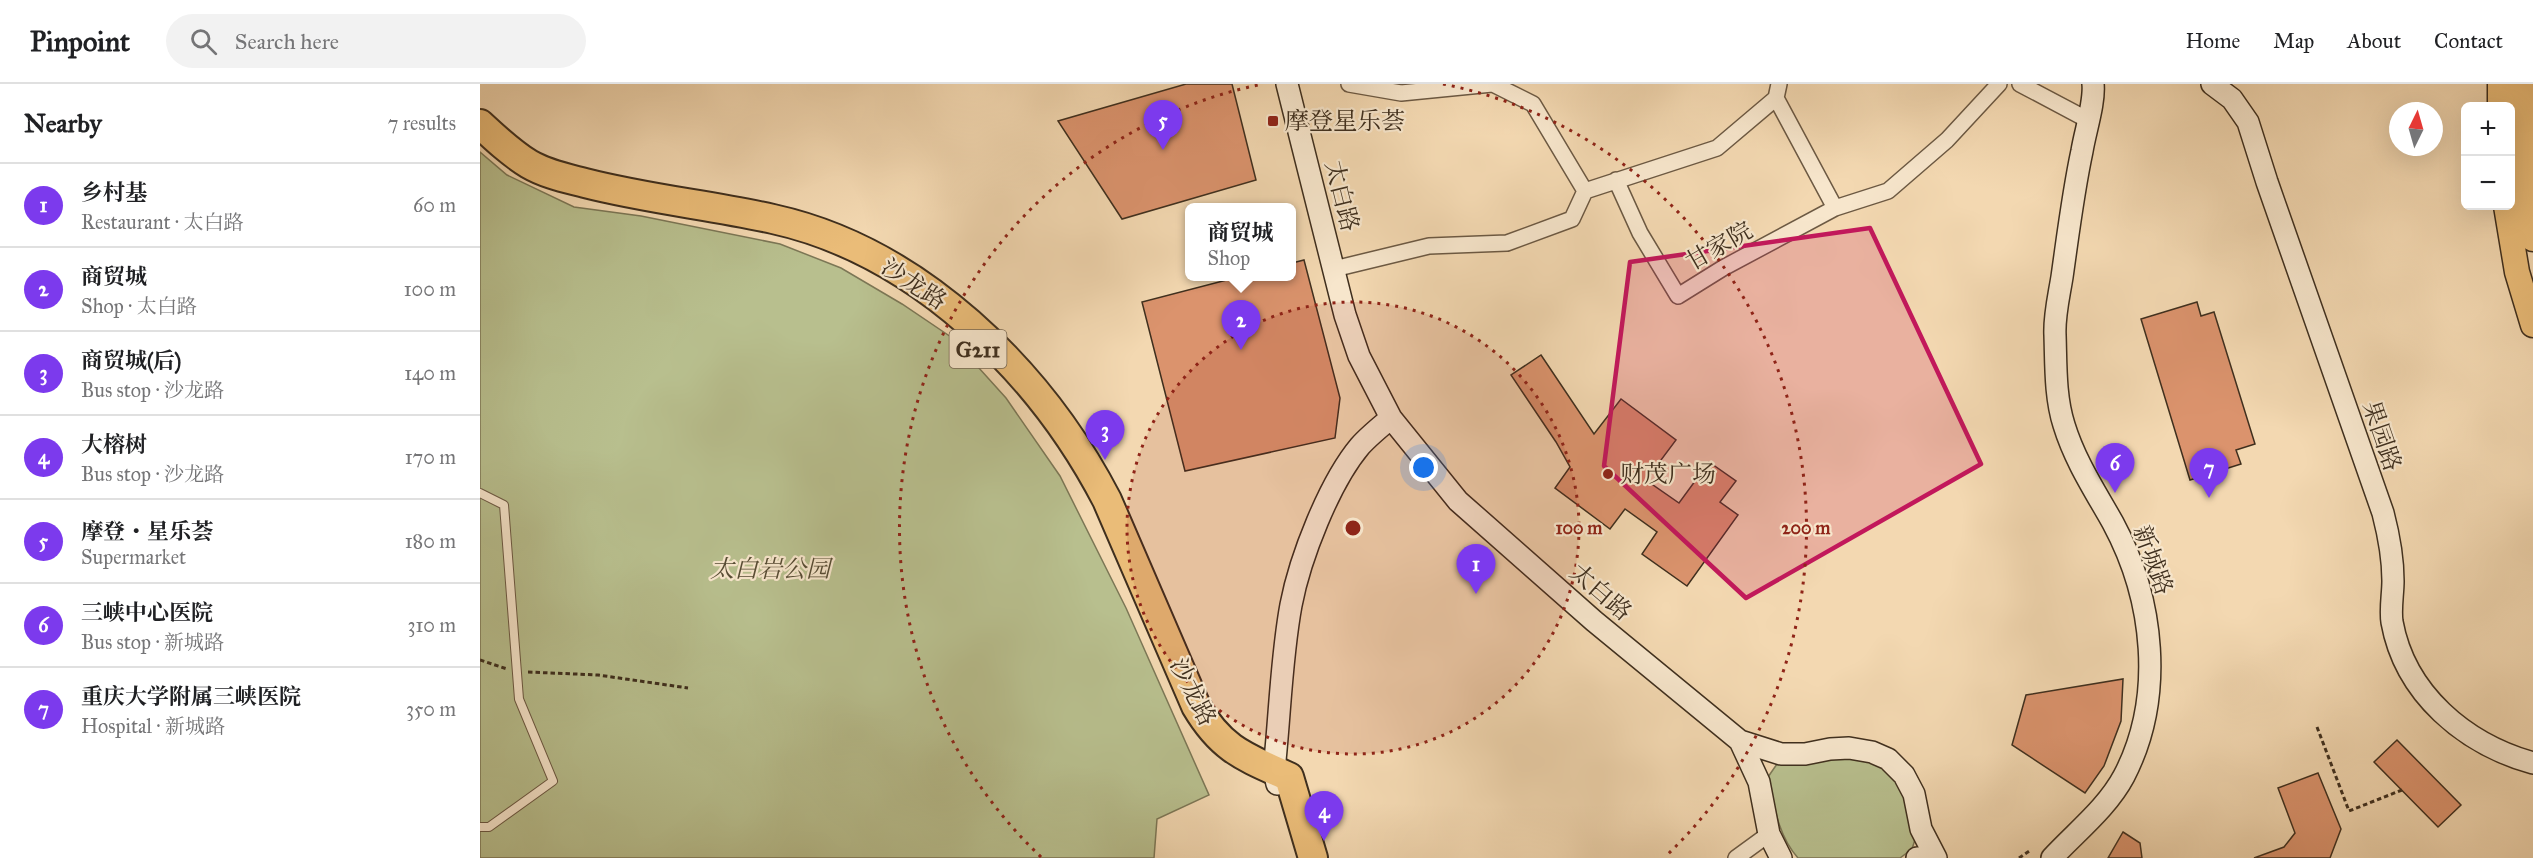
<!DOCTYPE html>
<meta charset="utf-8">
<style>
:root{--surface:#fff;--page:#f2f2f2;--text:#202124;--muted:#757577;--line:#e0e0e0;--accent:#7c3aed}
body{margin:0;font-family:"IM FELL Great Primer","Noto Serif SC",serif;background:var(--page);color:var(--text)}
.controls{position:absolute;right:18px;top:18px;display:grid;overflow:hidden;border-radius:9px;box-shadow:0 6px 24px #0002}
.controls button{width:54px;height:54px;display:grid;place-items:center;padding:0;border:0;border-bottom:2px solid var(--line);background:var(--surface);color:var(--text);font:30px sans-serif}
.compass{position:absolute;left:1909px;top:18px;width:54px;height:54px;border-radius:50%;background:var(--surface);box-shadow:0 6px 24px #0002;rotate:5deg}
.you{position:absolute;left:944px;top:384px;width:21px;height:21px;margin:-15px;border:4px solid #fff;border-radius:50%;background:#1a73e8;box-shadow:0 0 0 9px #1a73e833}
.badge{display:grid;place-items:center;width:39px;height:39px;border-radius:50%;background:var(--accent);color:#fff;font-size:20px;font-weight:700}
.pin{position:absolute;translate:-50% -50px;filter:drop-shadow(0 2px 3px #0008)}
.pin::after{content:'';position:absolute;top:32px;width:21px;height:18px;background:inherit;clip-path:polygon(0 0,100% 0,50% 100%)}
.popup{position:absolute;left:705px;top:119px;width:111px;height:78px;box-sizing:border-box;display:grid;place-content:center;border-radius:9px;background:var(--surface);filter:drop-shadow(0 2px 4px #0005);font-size:20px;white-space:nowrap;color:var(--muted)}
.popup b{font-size:22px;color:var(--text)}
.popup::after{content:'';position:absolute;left:50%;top:100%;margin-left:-12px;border:12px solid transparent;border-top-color:var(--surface)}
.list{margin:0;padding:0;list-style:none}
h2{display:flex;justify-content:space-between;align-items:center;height:78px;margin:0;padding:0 24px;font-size:26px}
h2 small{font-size:20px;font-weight:400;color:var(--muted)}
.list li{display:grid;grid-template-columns:39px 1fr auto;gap:18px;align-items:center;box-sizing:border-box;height:84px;padding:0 24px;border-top:2px solid var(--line)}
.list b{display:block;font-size:22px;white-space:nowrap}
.list p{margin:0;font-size:20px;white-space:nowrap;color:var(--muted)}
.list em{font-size:20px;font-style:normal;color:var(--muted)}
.icon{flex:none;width:33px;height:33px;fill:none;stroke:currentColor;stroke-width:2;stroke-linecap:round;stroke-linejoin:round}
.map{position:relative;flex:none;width:2053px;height:774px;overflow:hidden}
header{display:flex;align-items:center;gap:36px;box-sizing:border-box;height:84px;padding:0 30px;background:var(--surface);border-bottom:2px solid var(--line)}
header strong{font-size:28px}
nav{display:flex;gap:33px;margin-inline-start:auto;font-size:21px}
.search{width:420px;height:54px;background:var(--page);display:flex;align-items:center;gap:15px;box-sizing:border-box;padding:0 21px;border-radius:33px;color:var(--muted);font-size:22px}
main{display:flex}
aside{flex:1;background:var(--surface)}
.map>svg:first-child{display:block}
.green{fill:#b8bf8e;stroke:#7c7756;stroke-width:1.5}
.building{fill:#db936d;stroke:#3f2f1e;stroke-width:1.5}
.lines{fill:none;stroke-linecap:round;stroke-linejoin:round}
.lane-casing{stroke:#6c5943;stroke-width:10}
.street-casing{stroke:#6c5943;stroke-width:18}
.secondary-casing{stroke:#3f2f1e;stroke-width:24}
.primary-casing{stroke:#3f2f1e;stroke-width:27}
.highway-casing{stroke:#3f2f1e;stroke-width:32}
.path{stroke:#3f2f1e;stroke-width:3;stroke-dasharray:4.5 3;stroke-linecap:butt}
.lane{stroke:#f7e6cc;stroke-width:8}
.street{stroke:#f7e6cc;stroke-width:15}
.secondary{stroke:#f7e6cc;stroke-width:21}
.primary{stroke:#eabc78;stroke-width:24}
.highway{stroke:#eabc78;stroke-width:28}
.marked{fill:#c2185b;fill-opacity:0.2;stroke:#c2185b;stroke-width:4.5;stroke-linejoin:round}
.ring{fill:none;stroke:#8f2418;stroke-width:3;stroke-dasharray:3 6}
.poi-dot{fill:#8f2418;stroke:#f7e6cc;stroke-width:2}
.labels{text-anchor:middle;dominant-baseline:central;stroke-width:4.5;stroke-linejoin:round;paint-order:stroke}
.shield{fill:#f7e6cc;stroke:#766652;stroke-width:1.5}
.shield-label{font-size:22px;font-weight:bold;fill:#3f2f1e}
.poi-label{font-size:24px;fill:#3f2f1e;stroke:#f7e6cc;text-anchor:start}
.street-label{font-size:24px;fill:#3f2f1e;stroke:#f7e6cc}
.park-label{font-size:24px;font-style:italic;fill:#574c34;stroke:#f7e6cc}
.centre{fill:#8f2418;stroke:#f7e6cc;stroke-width:3}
.ring-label{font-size:18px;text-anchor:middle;font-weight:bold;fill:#8f2418;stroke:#f7e6cc;stroke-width:4.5;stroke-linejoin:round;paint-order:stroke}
</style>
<header>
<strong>Pinpoint</strong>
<div class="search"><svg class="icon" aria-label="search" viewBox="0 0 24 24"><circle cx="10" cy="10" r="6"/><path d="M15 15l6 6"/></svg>Search here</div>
<nav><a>Home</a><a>Map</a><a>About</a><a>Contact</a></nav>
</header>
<main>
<aside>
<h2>Nearby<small>7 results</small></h2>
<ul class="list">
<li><span class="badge">1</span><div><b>乡村基</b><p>Restaurant · 太白路</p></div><em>60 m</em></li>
<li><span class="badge">2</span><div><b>商贸城</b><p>Shop · 太白路</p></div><em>100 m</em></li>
<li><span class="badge">3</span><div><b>商贸城(后)</b><p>Bus stop · 沙龙路</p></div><em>140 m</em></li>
<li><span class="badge">4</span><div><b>大榕树</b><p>Bus stop · 沙龙路</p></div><em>170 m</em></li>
<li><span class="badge">5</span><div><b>摩登・星乐荟</b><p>Supermarket</p></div><em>180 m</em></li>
<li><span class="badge">6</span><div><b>三峡中心医院</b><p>Bus stop · 新城路</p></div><em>310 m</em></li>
<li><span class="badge">7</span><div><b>重庆大学附属三峡医院</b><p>Hospital · 新城路</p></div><em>350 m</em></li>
</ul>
</aside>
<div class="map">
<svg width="2053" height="774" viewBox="0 0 2053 774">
<rect width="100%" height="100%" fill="#f3d8b1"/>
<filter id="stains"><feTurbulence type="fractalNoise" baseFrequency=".00333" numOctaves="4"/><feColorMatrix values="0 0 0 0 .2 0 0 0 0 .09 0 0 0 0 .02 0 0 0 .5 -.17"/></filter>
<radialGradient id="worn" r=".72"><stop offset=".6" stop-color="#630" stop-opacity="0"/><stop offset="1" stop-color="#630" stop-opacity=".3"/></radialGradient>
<path class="green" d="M0,68L27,91L94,123L161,132L300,160L361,184L422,220L471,253L526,314L580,392L646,524L729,711L677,735L674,774H0Z
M1373,670L1402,678L1423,696L1438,746L1432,765L1420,774H1318C1298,752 1294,721 1288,693L1297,680Z"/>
<path class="building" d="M706,0H752L776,96L642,135L578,37Z
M824,176L860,314L855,354L705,387L662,218L762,192H812V179Z
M1717,218L1721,232L1734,228L1775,360L1756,366L1761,380L1710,396L1661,235Z
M1061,271L1114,350L1141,315L1196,356L1166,396L1199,419L1229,378L1256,397L1240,418L1258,431L1207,502L1162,470L1177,448L1145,425L1130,445L1075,404L1090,383L1076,358L1031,291Z
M1643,595L1641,637L1624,682L1605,709L1532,661L1546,611Z
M1917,656L1981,721L1958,743L1894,678Z
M1838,689L1861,745L1850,774H1774L1804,763L1815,749L1798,704Z
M1643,748L1660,759L1662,774H1628Z"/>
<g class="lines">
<defs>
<path id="lane" d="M0,409L24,421L39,615L73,697L9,743H0"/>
<path id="street" d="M869,0L921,9L1012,0
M1013,0L1053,20L1105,107L1237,64L1296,14L1299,0
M1540,0L1608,36
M1296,14L1355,124L1408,107L1467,56L1519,0
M1136,96L1160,149L1198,212L1243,184L1355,124
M854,185L949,162L1027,159L1092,135L1105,107
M1256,774L1289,750"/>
<path id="secondary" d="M807,0L865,231L879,272L911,334L978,417L1114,537L1260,657L1301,670H1325L1350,665L1369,664L1392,668L1408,675L1424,691L1434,710L1441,745L1456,774
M1732,0L1752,15L1768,38L1787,98L1903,429C1909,452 1913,473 1913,497C1913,510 1910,525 1912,538C1925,610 1985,660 2053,679
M1260,657L1279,698L1289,750L1301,774
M797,700L794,686C800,632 801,575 811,521C820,474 849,399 880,362C889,352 900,343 911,334
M1437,774H1438
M1572,774C1596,748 1627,724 1644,692C1685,613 1674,515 1633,439C1615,407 1595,377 1584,341C1575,313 1576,281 1575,251C1574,232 1579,212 1582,193C1588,151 1593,109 1602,67C1605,48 1615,18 1613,0"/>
<path id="primary" d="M2042,0L2044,96L2053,155
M2020,22V0
M2026,122L2037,188L2053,241"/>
<path id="highway" d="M0,40C15,54 31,69 49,80C66,90 86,94 105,99C167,115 230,121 293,135C438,167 560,287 627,416L716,622C742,666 765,673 809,693L833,774"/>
</defs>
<use href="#lane" class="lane-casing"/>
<use href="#street" class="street-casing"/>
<use href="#secondary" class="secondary-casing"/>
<use href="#primary" class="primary-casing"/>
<use href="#highway" class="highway-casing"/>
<path class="path" d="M0,576L27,585
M48,588L118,591L208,604
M1837,643L1869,727L1922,706
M1539,774L1551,766"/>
<use href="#lane" class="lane"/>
<use href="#street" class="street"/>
<use href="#secondary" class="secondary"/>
<use href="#primary" class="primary"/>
<use href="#highway" class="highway"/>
</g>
<path class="marked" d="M1390,144L1501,380L1266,514L1124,382L1150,178Z"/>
<circle cx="873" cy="444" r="226" fill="#8f2418" fill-opacity=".12"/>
<g class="ring">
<circle cx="873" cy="444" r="226"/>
<path d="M561 773A453 453 0 0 1 783 0M963 0A453 453 0 0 1 1185 773"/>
</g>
<g class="poi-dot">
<rect x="787" y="31" width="12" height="12" rx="3"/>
<circle cx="1128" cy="390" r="6"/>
</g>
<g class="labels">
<rect class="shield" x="469.5" y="246" width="57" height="38" rx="4.5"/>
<g class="shield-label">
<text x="498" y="265">G211</text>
</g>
<g class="poi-label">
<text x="805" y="37">摩登星乐荟</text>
<text x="1140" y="390">财茂广场</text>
</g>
<g class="street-label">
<text transform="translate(862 112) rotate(76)">太白路</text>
<text transform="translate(1239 162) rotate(-30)">甘家院</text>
<text transform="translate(434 200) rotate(33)">沙龙路</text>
<text transform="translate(1902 352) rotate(71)">果园路</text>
<text transform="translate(1673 476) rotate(70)">新城路</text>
<text transform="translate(1121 508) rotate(41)">太白路</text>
<text transform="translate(713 608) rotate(63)">沙龙路</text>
</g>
<g class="park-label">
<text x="290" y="485">太白岩公园</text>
</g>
</g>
<circle cx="873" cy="444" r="9" class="centre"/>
<g class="ring-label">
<text x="1099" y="450">100 m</text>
<text x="1326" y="450">200 m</text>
</g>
<rect width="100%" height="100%" filter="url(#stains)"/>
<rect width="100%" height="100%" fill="url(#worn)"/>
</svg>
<div class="controls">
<button>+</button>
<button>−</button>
</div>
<svg class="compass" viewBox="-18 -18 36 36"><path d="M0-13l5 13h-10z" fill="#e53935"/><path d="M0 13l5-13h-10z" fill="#757577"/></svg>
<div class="you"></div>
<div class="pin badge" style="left:996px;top:510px">1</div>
<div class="pin badge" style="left:761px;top:266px">2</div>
<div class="popup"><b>商贸城</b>Shop</div>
<div class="pin badge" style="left:625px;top:376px">3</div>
<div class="pin badge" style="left:844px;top:757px">4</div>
<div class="pin badge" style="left:683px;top:66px">5</div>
<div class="pin badge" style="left:1635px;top:409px">6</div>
<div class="pin badge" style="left:1729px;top:414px">7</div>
</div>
</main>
